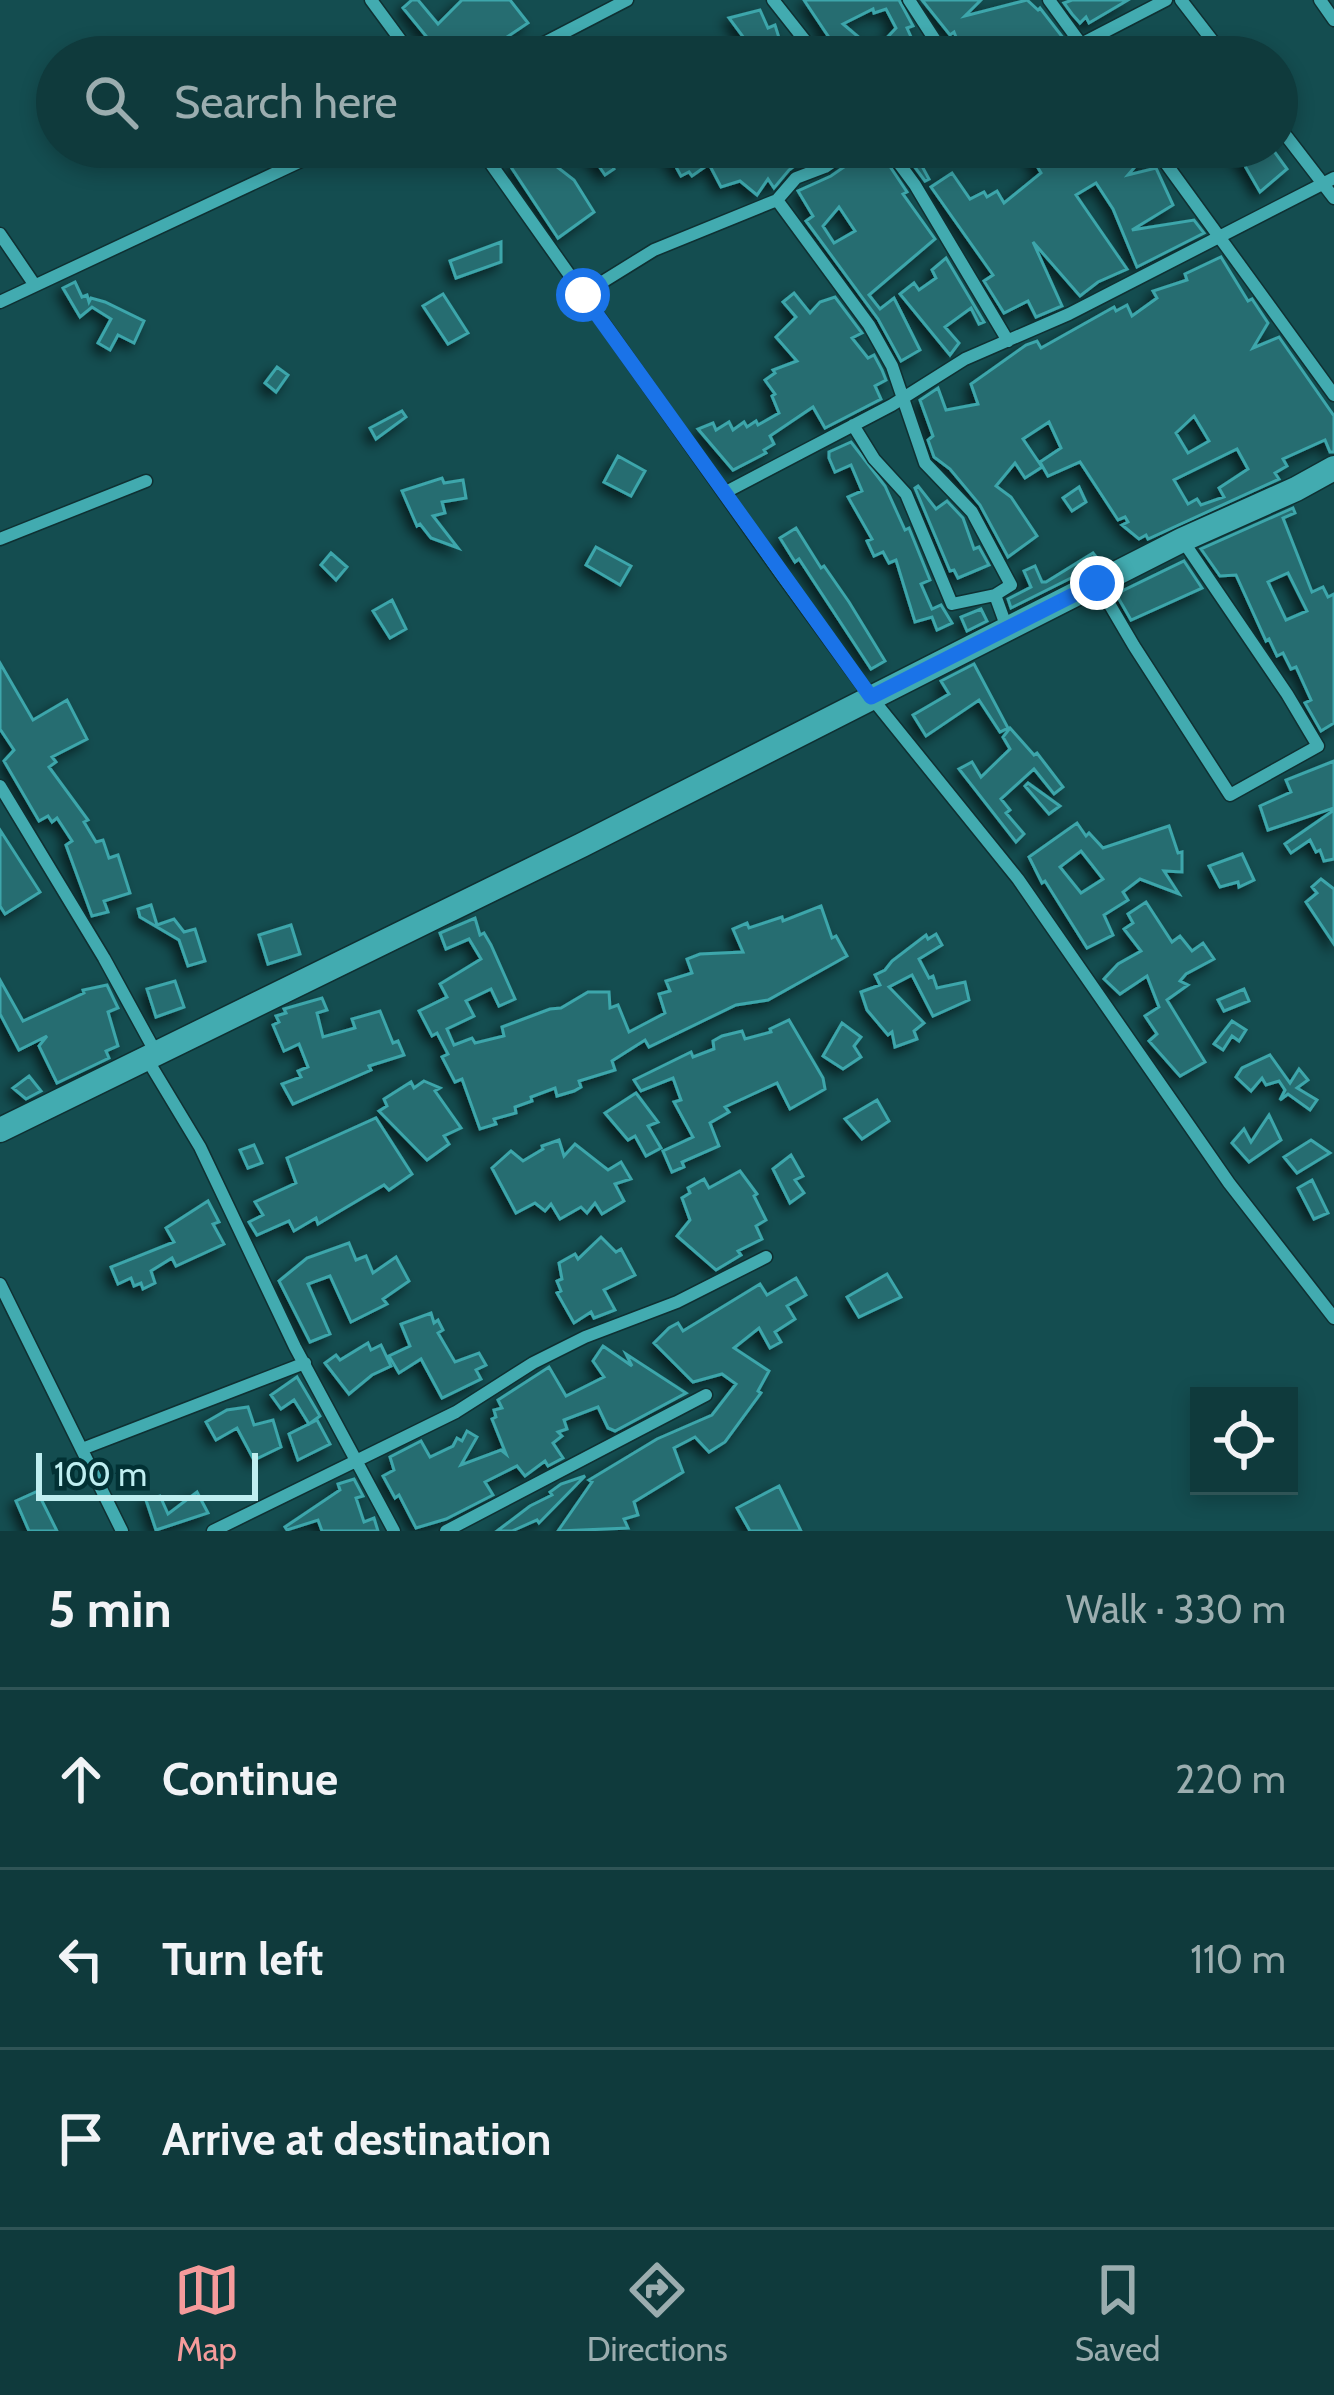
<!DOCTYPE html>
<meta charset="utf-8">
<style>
:root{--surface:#0f3a3c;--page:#184143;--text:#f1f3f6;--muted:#9badaf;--line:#2f5456;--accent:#f59b9b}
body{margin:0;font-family:Cabin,sans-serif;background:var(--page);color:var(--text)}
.controls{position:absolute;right:36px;bottom:36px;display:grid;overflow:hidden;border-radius:0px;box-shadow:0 6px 18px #0003}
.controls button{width:108px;height:108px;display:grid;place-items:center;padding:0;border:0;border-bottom:3px solid var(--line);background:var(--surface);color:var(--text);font:60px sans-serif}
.scale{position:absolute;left:36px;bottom:30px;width:222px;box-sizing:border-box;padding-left:12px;border:6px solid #bfeef0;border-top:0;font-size:33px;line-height:42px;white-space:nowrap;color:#bfeef0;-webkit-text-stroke:9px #023134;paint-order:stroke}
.stop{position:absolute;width:36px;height:36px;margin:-27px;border:9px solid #1a73e8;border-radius:50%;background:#fff}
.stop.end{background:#1a73e8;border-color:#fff;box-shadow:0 3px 12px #0008}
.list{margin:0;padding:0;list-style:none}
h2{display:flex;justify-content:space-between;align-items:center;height:156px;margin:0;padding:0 48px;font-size:51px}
h2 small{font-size:39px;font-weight:400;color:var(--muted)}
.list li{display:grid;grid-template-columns:78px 1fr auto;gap:36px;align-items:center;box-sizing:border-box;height:180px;padding:0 48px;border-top:3px solid var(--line)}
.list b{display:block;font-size:45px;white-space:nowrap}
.list em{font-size:39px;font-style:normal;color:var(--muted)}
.icon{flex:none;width:66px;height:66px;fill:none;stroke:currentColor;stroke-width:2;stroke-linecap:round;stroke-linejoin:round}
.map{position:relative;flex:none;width:1334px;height:1531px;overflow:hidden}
.search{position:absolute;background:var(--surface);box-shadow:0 6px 18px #0003;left:36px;right:36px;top:36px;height:132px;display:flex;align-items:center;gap:30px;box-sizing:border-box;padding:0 42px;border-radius:66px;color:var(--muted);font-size:45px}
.sheet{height:696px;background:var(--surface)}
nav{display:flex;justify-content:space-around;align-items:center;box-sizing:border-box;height:168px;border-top:3px solid var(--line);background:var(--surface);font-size:33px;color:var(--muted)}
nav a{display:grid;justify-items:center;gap:6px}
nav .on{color:var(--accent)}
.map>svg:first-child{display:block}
.building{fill:#266d71;stroke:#3ca6ab;stroke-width:3;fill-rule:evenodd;filter:url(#shadow)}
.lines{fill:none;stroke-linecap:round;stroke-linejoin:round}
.street-casing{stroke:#0f3032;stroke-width:15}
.secondary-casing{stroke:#0f3032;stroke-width:27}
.street{stroke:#42abb0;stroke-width:12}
.secondary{stroke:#42abb0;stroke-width:24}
.route{stroke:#1a73e8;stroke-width:15}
</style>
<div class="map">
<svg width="1334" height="1531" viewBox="0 0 1334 1531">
<defs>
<filter id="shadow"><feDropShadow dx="-5.5" dy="5.5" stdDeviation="6" flood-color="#0009"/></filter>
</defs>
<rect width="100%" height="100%" fill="#144d50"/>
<path class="building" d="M412,0H418L438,24L462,0H510L528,23L501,41L504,48L480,57H423L435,47L403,8Z
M804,0H899L913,26L907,28L920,57H889L884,41L896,28L886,9L874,13L873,9L843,24L861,39L844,53L841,50L830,55L821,40L828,36Z
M922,0H981L965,16L1027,0L1038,10L1040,8L1064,39L1043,50L1041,57H964L954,32L950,35Z
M1072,0H1128L1089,23L1086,17L1080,23L1072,14L1064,3Z
M760,10L768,28L775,25L785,57H758L729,18Z
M586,147H628L609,159L614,169L605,175Z
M665,147H820L789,170L774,188L768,179L757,195L740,181L721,187L709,164L692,176L689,172L681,176Z
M864,147H877L907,192L903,194L935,239L869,295L880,309L894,298L920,350L901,361L878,319L806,221L813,216L798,191L831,176L860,156ZM839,207L855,231L834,243L823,226Z
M900,147H933L917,157L929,179L925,181Z
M1026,147H1140L1146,154L1128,175L1156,168L1173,205L1132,230L1194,220L1204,233L1137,267L1113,209L1096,183L1076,195L1127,269L1098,282L1080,296L1033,242L1062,306L1036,317L1028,301L1004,313L984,281L993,275L931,187L952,173L970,199L984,192L987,197L997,191L1004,203L1041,173Z
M1234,147H1271L1287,169L1260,192Z
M543,156L574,180L594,212L558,238L511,167L527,158L530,164Z
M501,242V262L456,278L450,261Z
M1221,257L1248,301L1252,299L1268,323L1253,348L1279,337L1334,416V452H1330L1325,440L1283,459L1287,466L1275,473L1279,479L1148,539L1146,535L1139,539L1122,525L1128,522L1125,517L1118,520L1080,462L1048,476L1040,462L1061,448L1049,422L1023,439L1042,467L1025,478L1015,463L996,486L1011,497L1037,536L1008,557L980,505L950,469L934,457L928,440L933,436L920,400L938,388L946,410L978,404L971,384L1026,345L1037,341L1041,348L1114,307L1116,311L1127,305L1132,316L1157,298L1153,291L1187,280L1185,274ZM1194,416L1209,441L1188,453L1176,433ZM1237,449L1248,469L1219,488L1224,497L1201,505L1197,499L1188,504L1174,480Z
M946,258L984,322L979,324L971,308L945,327L959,343L950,355L900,294L914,283L919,290L936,278L932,270Z
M75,282L82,297L87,295L89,302L91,298L105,302L144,321L134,343L118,335L110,350L98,343L111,319L92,307L80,317L63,288Z
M794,293L810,313L820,302L835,297L862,333L852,338L868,358L874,355L882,370L886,380L875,386L881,399L825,428L813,407L770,436L774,444L764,450L766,453L733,470L698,429L713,423L716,430L729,422L733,430L744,422L747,427L756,421L758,425L779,413L772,396L775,394L765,380L775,373L773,370L797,361L776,337L796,317L783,302Z
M443,294L468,333L448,344L423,306Z
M277,367L288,375L276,392L265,383Z
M402,411L406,417L376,439L370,428Z
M851,442L885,486L905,530L909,528L930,580L921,584L932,609L941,605L952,623L937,630L932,617L915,622L896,560L889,563L883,552L874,556L867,541L872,539L848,497L862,491L851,465L835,472L829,458V452Z
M618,456L645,471L631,496L604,482Z
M442,478L444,483L463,480L466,498L442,502L445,513L433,516L458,548L431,538L420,524L417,526L402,491Z
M918,486L936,509L947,501L963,518L974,549L979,547L989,565L958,578L954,570L950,571L915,488Z
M1079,487L1086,502L1072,511L1063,498Z
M1293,508L1295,513L1283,518L1312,592L1323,587L1328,597L1334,594V723L1321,731L1305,703L1311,700L1296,667L1291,669L1283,653L1277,656L1269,639L1266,641L1236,575L1220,576L1201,549ZM1288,573L1307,611L1286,620L1268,582Z
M796,528L821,568L824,566L849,602L885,661L871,669L799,559L795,562L780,538Z
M596,547L631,566L620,585L586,565Z
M331,553L347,567L336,580L321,565Z
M1093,553L1101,563L1011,608L1008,599L1031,587L1024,571L1035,566L1042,582H1046Z
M1184,561L1202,588L1131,620L1116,594Z
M392,600L406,629L390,638L373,611Z
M981,609L987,621L967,631L961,617Z
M0,663L33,720L67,700L87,739L52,757L56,762L49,767L88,820L84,822L96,842L103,840L109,858L118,855L130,893L104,901L108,912L92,916L66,845L72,841L57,818L52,822L48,816L39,821L4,761L14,750L0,729Z
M974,664L1008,728L1000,732L979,700L926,736L913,715L949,694L941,681Z
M1010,728L1034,755L1037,753L1063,787L1054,794L1034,769L1001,799L1010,810L1006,813L1024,834L1016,842L959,769L972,762L981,777L1010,749L1003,737Z
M1334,761V808L1268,830L1260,806L1291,792L1286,780Z
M1028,783L1060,806L1049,814L1025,786Z
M1334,810V859L1324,861L1320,850L1316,852L1310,840L1291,853L1285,844Z
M1077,823L1086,836L1089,833L1103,848L1169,826L1178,853L1182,852V872L1164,871L1179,894L1140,879L1123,892L1128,900L1104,915L1113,935L1087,948L1045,881L1042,883L1029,857ZM1081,851L1103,879L1081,893L1060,867Z
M0,830L40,892L5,914L0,906Z
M1242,854L1254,880L1239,887L1238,882L1220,887L1209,866Z
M1321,879L1334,889V944L1306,902L1317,893L1312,887Z
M1146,902L1172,942L1180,936L1192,951L1203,943L1214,959L1186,974L1180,981L1188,985L1167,1000L1205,1062L1180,1076L1149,1041L1157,1034L1145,1016L1159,1007L1147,976L1120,994L1104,979L1118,964L1141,951L1124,929L1133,923L1128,914Z
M151,905L157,925L174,919L184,932L195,929L205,961L188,966L179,940L140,917L138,909Z
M821,906L832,938L836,936L847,956L768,1000L736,1005L649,1047L645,1040L612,1061L615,1070L579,1081L581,1087L574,1091L557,1096L555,1088L531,1097L532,1101L515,1107L516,1113L494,1119L496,1124L480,1129L462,1079L455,1082L442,1057L448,1054L437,1033L432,1036L419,1011L447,997L440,984L481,959L469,939L446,949L440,933L475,918L480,935L484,933L491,945L515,999L499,1006L491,989L466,1001L474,1016L447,1029L454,1045L472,1038L475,1043L504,1036L502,1027L550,1009L561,1008L588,992H609L610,1008L618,1005L629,1032L665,1013L659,994L670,991L666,981L692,973L687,959L700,954L743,952L733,929L747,923L749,928L782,917L783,921Z
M291,925L300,954L268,964L259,935Z
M936,934L942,945L919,959L929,978L933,976L937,988L965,982L969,1000L933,1016L912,975L889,987L924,1023L914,1031L917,1039L895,1047L892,1032L888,1035L867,1010L861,992L880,985L875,975L885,970L892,961L926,935L928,939Z
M0,980L23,1021L84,993L83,990L107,985L118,1008L108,1012L118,1046L106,1051L109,1058L57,1083L39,1046L47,1036L19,1050L0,1014Z
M175,981L184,1007L156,1017L147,989Z
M1244,989L1249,1001L1224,1011L1218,1000Z
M322,998L327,1010L317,1013L323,1037L355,1028L352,1019L380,1011L393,1043L398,1041L404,1055L369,1066L371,1070L293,1104L282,1084L301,1077L298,1071L308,1067L299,1044L284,1051L273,1025L279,1022L276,1016L286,1013L284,1009Z
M789,1020L823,1078L825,1089L790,1109L777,1083L725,1107L729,1112L710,1123L719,1146L682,1162L684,1167L672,1172L663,1151L693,1137L674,1102L681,1100L673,1078L641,1091L634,1080L691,1052L693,1057L714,1049L713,1041L722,1036L742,1031L745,1039L771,1032L770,1029Z
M1232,1021L1246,1030L1239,1041L1232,1036L1223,1050L1214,1044Z
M842,1023L861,1037L854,1046L861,1057L843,1069L823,1056Z
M1270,1055L1290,1083L1299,1069L1308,1080L1297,1088L1317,1100L1310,1110L1288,1094L1280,1100L1285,1090L1279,1081L1266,1085L1262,1078L1251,1091L1236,1077L1242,1068Z
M29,1076L41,1091L26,1099L13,1088Z
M424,1081L440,1088L435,1091L461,1128L444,1136L449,1144L427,1160L379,1111L387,1106L384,1099L411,1082L414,1088Z
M636,1093L658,1122L648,1126L661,1148L646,1156L635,1136L628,1140L605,1113Z
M877,1100L889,1121L862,1139L845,1119Z
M1269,1115L1281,1140L1249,1162L1232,1143L1244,1129L1251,1142Z
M376,1118L412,1174L389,1190L384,1185L318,1224L316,1218L294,1231L289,1221L257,1235L249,1222L263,1215L255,1202L296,1183L287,1158Z
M559,1140L564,1156L575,1144L608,1170L621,1162L631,1179L615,1184L624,1201L602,1214L595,1203L587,1213L581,1207L560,1219L551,1204L545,1211L535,1203L516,1213L492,1168L511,1151L523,1161L543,1149L542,1146Z
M1311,1140L1330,1153L1297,1173L1284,1157Z
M254,1145L262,1163L248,1168L240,1150Z
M791,1155L803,1176L795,1180L804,1193L790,1203L773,1169Z
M740,1171L757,1194L754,1196L766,1220L756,1226L762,1239L738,1251L741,1255L716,1270L677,1236L690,1220L682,1198L690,1193L688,1188L704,1179L709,1188Z
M1312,1180L1328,1213L1314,1219L1298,1188Z
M208,1201L219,1222L213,1224L224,1244L176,1266L172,1258L151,1271L155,1283L143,1289L141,1283L134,1286L131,1278L118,1284L111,1267L174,1242L166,1228Z
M601,1237L616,1252L621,1249L635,1275L604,1290L615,1310L594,1318L591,1312L574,1323L557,1293L561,1291L557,1281L562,1279L559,1263L575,1254L578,1259Z
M349,1243L356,1260L366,1256L373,1273L396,1257L409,1281L383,1299L387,1304L351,1322L330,1276L308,1284L330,1334L310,1342L279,1281L307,1258Z
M887,1274L901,1297L859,1317L847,1297Z
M796,1278L806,1295L787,1306L795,1319L775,1332L781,1342L770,1348L759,1328L734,1348L769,1371L758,1391L761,1393L725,1442L709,1452L695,1437L674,1448L683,1472L634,1502L638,1515L624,1519L628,1528L558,1531L592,1482L589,1480L657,1439L712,1415L736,1384L722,1374L693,1382L654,1343L669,1328L678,1323L683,1331L760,1284L767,1295Z
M431,1313L434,1323L438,1320L443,1330L438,1333L455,1362L479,1353L486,1365L476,1370L481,1379L442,1398L421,1359L399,1373L389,1356L410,1346L401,1324Z
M368,1343L371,1350L381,1345L391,1366L372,1375L349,1394L325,1363L336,1355L340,1360Z
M603,1346L632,1366L626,1354L686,1393L615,1431L608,1428L598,1407L564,1420L567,1429L558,1432L562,1436L553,1443L563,1458L548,1466L545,1461L525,1476L517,1466L485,1482L493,1495L446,1519L416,1528L399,1495L395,1498L383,1476L394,1470L390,1457L421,1441L430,1457L453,1446L457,1438L462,1441L467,1431L477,1437L461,1465L501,1450L506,1454L492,1419L496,1417L494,1410L502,1408L498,1400L549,1367L566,1396L604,1377L593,1361Z
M297,1377L320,1416L309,1424L294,1400L281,1409L271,1395Z
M248,1407L254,1425L273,1420L281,1447L254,1460L237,1428L216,1440L206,1422L227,1410Z
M317,1420L330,1444L298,1460L289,1434Z
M585,1476L539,1523L537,1520L512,1531H497L530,1506L552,1495L550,1492L561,1484Z
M354,1479L363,1496L356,1498L364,1522L374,1518L378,1531H322L318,1520L287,1530L285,1527L340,1490L338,1484Z
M779,1486L801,1531H750L737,1508Z
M38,1491L41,1499L57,1531H29L16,1501Z
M197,1492L208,1513L156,1530L146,1500L160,1496L168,1514Z"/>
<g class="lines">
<defs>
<path id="street" d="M371,0L413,57
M773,0L818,57
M909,0L946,57
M1049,0L1081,44L1166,0
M1181,0L1225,57
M1320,0L1334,20
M517,57L627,0
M1051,57L1081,44L1090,57
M1277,124L1334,198
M479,147L781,574L871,697L1018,879L1229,1183L1334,1318
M887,147L915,185L1008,341
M1154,147L1334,395
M777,200L869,325L892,366L925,463L972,512L1011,585L995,595L1007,628
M0,234L34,284
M583,294L654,250L777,200L796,178L825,167L854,147
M0,302L331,147
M853,425L874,459L906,494L952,604L995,595
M724,493L892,405L965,359L1069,314L1334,178
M0,539L146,481
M1097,583L1134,646L1230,795L1318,746L1287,694L1183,541
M0,786L104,958L156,1053
M147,1059L200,1147L295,1347L394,1531
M0,1284L122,1531
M82,1449L305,1363
M213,1531L456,1412L533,1363L585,1337L677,1302L766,1257
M446,1531L706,1395"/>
<path id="secondary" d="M0,1130L582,845L1182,540L1296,489L1334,468"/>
</defs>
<use href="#street" class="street-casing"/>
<use href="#secondary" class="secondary-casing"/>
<use href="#street" class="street"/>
<use href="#secondary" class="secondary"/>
</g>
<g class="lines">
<path class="route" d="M583,295L871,697L1097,583"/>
</g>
</svg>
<div class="controls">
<button><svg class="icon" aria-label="locate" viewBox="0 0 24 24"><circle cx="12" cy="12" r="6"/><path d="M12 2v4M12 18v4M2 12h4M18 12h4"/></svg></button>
</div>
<div class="scale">100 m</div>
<div class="stop" style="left:583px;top:295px"></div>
<div class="stop end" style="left:1097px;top:583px"></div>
<div class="search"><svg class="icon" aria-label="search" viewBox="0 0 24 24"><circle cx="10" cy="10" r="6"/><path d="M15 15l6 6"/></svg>Search here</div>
</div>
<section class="sheet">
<h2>5 min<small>Walk · 330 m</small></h2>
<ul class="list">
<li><svg class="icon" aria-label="ahead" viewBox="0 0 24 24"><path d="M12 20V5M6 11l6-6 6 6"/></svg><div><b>Continue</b></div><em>220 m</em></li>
<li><svg class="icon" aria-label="left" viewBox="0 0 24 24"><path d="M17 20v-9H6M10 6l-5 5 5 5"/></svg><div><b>Turn left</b></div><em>110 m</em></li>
<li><svg class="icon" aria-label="arrive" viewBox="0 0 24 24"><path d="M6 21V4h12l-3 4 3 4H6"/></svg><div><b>Arrive at destination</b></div></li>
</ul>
</section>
<nav>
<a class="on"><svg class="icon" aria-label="map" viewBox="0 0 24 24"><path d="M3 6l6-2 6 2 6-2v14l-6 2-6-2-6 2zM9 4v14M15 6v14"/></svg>Map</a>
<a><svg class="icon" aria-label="directions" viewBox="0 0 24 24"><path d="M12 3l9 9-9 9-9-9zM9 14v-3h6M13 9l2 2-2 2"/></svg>Directions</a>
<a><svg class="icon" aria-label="saved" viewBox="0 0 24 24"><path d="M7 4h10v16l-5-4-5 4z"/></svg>Saved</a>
</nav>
